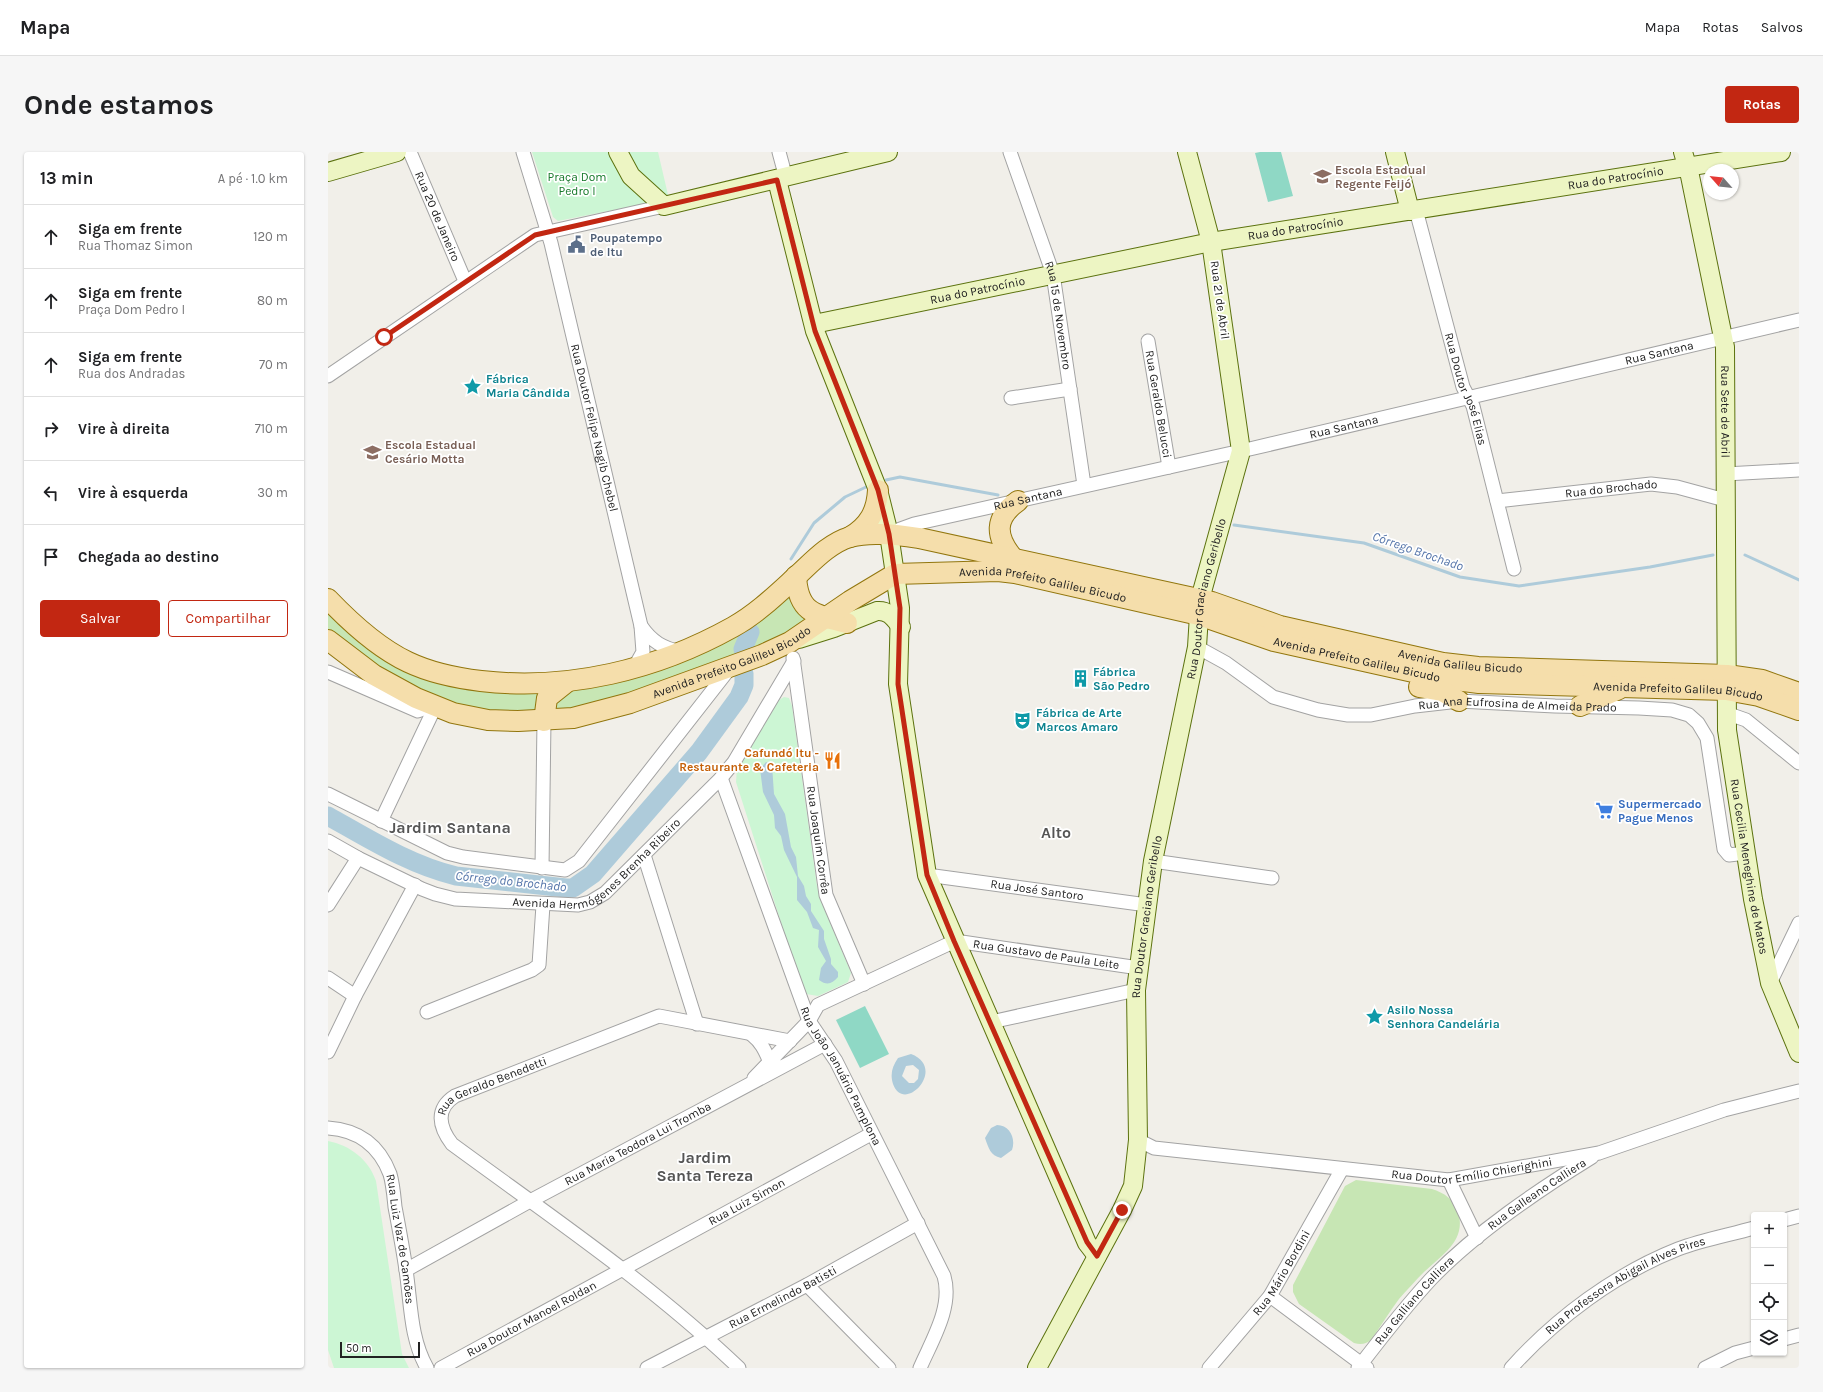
<!DOCTYPE html>
<html lang="pt">
<meta charset="utf-8">
<style>
:root{--surface:#fff;--page:#f6f6f6;--text:#202124;--muted:#757577;--line:#e0e0e0;--accent:#c22712}
body{margin:0;font-family:Karla,sans-serif;background:var(--page);color:var(--text)}
.controls{position:absolute;right:12px;bottom:12px;display:grid;overflow:hidden;border-radius:4px;box-shadow:0 1px 3px #0004}
.controls button{width:36px;height:36px;display:grid;place-items:center;padding:0;border:0;border-bottom:1px solid var(--line);background:var(--surface);color:var(--text);font:20px sans-serif}
.compass{position:absolute;left:1375px;top:12px;width:36px;height:36px;border-radius:50%;background:var(--surface);box-shadow:0 1px 3px #0004;rotate:297deg}
.scale{position:absolute;left:12px;bottom:10px;width:80px;box-sizing:border-box;padding-left:4px;border:2px solid #222;border-top:0;font-size:11px;line-height:14px;white-space:nowrap;color:#222;-webkit-text-stroke:3px #fff;paint-order:stroke}
.stop{position:absolute;width:12px;height:12px;margin:-9px;border:3px solid #c22712;border-radius:50%;background:#fff}
.stop.end{background:#c22712;border-color:#fff;box-shadow:0 1px 4px #0008}
.list{margin:0;padding:0;list-style:none}
h2{display:flex;justify-content:space-between;align-items:center;height:52px;margin:0;padding:0 16px;font-size:17px}
h2 small{font-size:13px;font-weight:400;color:var(--muted)}
.list li{display:grid;grid-template-columns:26px 1fr auto;gap:12px;align-items:center;box-sizing:border-box;height:64px;padding:0 16px;border-top:1px solid var(--line)}
.list b{display:block;font-size:15px;white-space:nowrap}
.list p{margin:0;font-size:13px;white-space:nowrap;color:var(--muted)}
.list em{font-size:13px;font-style:normal;color:var(--muted)}
.actions{display:flex;gap:8px;padding:12px 16px}
.actions a{flex:1;padding:9px 0;border:1px solid var(--accent);border-radius:4px;text-align:center;font-size:14px;color:var(--accent)}
.actions .main{background:var(--accent);color:#fff}
.icon{flex:none;width:22px;height:22px;fill:none;stroke:currentColor;stroke-width:2;stroke-linecap:round;stroke-linejoin:round}
.map{position:relative;flex:none;width:1471px;height:1216px;overflow:hidden;border-radius:4px}
header{display:flex;align-items:center;gap:24px;box-sizing:border-box;height:56px;padding:0 20px;background:var(--surface);border-bottom:1px solid var(--line)}
header strong{font-size:19px}
nav{display:flex;gap:22px;margin-inline-start:auto;font-size:14px}
.intro{display:flex;align-items:center;justify-content:space-between;box-sizing:border-box;height:96px;padding:0 24px}
h1{margin:0;font-size:28px}
.button{padding:10px 18px;border-radius:4px;background:var(--accent);color:#fff;font-size:14px;font-weight:700}
main{display:flex;gap:24px;padding:0 24px}
aside{flex:1;background:var(--surface);border-radius:4px;box-shadow:0 1px 3px #0004}
.map>svg:first-child{display:block}
.grass{fill:#c7e6b4}
.park{fill:#ccf6d4}
.pitch{fill:#8fd8c5}
.water{fill:#aecbda;fill-rule:evenodd}
.lines{fill:none;stroke-linecap:round;stroke-linejoin:round}
.stream{stroke:#aecbda;stroke-width:3}
.river{stroke:#aecbda;stroke-width:19}
.street-casing{stroke:#a3a3a3;stroke-width:15}
.secondary-casing{stroke:#5c720f;stroke-width:20}
.primary-casing{stroke:#92760d;stroke-width:22}
.street{stroke:#fff;stroke-width:13}
.secondary{stroke:#edf5c3;stroke-width:18}
.primary{stroke:#f5deab;stroke-width:20}
.route{stroke:#c22712;stroke-width:5}
.labels{text-anchor:middle;dominant-baseline:central;stroke-width:3.5;stroke-linejoin:round;paint-order:stroke}
.education-label{font-size:12px;font-weight:bold;fill:#785e54;stroke:#fff;text-anchor:start}
.park-label{font-size:12px;fill:#16792a;stroke:#fff}
.street-label{font-size:12px;fill:#222;stroke:#fff}
.service-label{font-size:12px;font-weight:bold;fill:#4e5e75;stroke:#fff;text-anchor:start}
.culture-label{font-size:12px;font-weight:bold;fill:#0d838f;stroke:#fff;text-anchor:start}
.food-label{font-size:12px;font-weight:bold;fill:#c56008;stroke:#fff;text-anchor:end}
.shop-label{font-size:12px;font-weight:bold;fill:#366cbe;stroke:#fff;text-anchor:start}
.water-label{font-size:13px;font-style:italic;fill:#5575aa;stroke:#fff}
.district-label{font-size:16px;font-weight:bold;fill:#555;stroke:#fff}
</style>
<header>
<strong>Mapa</strong>
<nav><a>Mapa</a><a>Rotas</a><a>Salvos</a></nav>
</header>
<div class="intro"><h1>Onde estamos</h1><a class="button">Rotas</a></div>
<main>
<aside>
<h2>13 min<small>A pé · 1.0 km</small></h2>
<ul class="list">
<li><svg class="icon" aria-label="ahead" viewBox="0 0 24 24"><path d="M12 20V5M6 11l6-6 6 6"/></svg><div><b>Siga em frente</b><p>Rua Thomaz Simon</p></div><em>120 m</em></li>
<li><svg class="icon" aria-label="ahead" viewBox="0 0 24 24"><path d="M12 20V5M6 11l6-6 6 6"/></svg><div><b>Siga em frente</b><p>Praça Dom Pedro I</p></div><em>80 m</em></li>
<li><svg class="icon" aria-label="ahead" viewBox="0 0 24 24"><path d="M12 20V5M6 11l6-6 6 6"/></svg><div><b>Siga em frente</b><p>Rua dos Andradas</p></div><em>70 m</em></li>
<li><svg class="icon" aria-label="right" viewBox="0 0 24 24"><path d="M7 20v-9h11M14 6l5 5-5 5"/></svg><div><b>Vire à direita</b></div><em>710 m</em></li>
<li><svg class="icon" aria-label="left" viewBox="0 0 24 24"><path d="M17 20v-9H6M10 6l-5 5 5 5"/></svg><div><b>Vire à esquerda</b></div><em>30 m</em></li>
<li><svg class="icon" aria-label="arrive" viewBox="0 0 24 24"><path d="M6 21V4h12l-3 4 3 4H6"/></svg><div><b>Chegada ao destino</b></div></li>
</ul>
<div class="actions"><a class="main">Salvar</a><a>Compartilhar</a></div>
</aside>
<div class="map">
<svg width="1471" height="1216" viewBox="0 0 1471 1216">
<rect width="100%" height="100%" fill="#f1efe9"/>
<path class="grass" d="M463,440C463,455 472,461 483,469L471,478L295,550L190,563L136,556L69,528L0,481V460L71,515L261,533Z
M1028,1028L1104,1037C1116,1041 1126,1047 1130,1060C1139,1088 1114,1103 1096,1120C1088,1128 1079,1138 1071,1147C1061,1160 1053,1174 1043,1188C1038,1192 1033,1193 1026,1191L971,1152L965,1140V1133L1017,1034Z"/>
<path class="park" d="M204,0H330L341,47L230,69L225,65Z
M456,545L461,546L464,554L489,734L494,751L523,821L520,830L516,832L490,844L478,842L472,830L408,630L409,616L413,607L451,548Z
M0,989C22,993 41,1008 48,1029L74,1202L81,1216H6L0,1198Z"/>
<path class="pitch" d="M932,0H953L965,44L940,50L927,1Z
M537,854L561,902L532,916L508,868Z"/>
<path class="water" d="M438,610L444,613L446,642L457,662L463,695L468,705L470,724L476,734L478,744L483,752V759L496,779V787L503,807V812L510,820V825C504,832 499,834 491,828L493,816L498,809L490,795L491,778L485,776L479,760L469,748V725L456,698L453,684L447,676L446,663L435,640L432,617Z
M583,902C620,916 576,963 565,932C562,922 564,915 570,906ZM585,913L591,918L590,927L586,931H581L574,924L578,914Z
M669,973C682,973 688,987 684,998L673,1006C662,1003 661,997 657,986L663,976Z"/>
<g class="lines">
<path class="stream" d="M558,328L572,325L670,343
M906,373L1036,391L1132,425L1191,434L1322,415L1385,403
M1417,403L1471,428
M463,407L486,371L517,345L538,335"/>
<path class="river" d="M415,497L422,480
M0,664C41,687 82,713 128,724L238,736H245L265,722L371,600L411,545L416,533V521"/>
<defs>
<g id="street">
<path id="s1" d="M82,0L137,129"/>
<path id="s2" d="M195,0L223,91L313,474L315,500L306,516"/>
<path d="M451,0L458,26"/>
<path id="s3" d="M682,0L725,122L756,333"/>
<path id="s4" d="M1088,58L1135,235L1145,254L1186,417"/>
<path id="s5" d="M820,189L841,315"/>
<path d="M0,224L207,83L336,54"/>
<path d="M683,246L742,237"/>
<path d="M1397,322L1471,318"/>
<path id="s6" d="M1169,349L1323,332L1349,335L1397,348"/>
<path id="s7" d="M564,380L586,372L913,299L1471,168"/>
<path d="M313,474C324,490 335,496 353,500"/>
<path id="s8" d="M869,495L898,511L945,545L990,558L1020,563H1043L1087,554L1131,549L1227,554L1311,556L1344,558L1361,563L1370,571L1379,586L1396,697L1401,703L1418,701"/>
<path id="s9" d="M465,506L498,743L536,832"/>
<path d="M0,520L90,559L104,554"/>
<path d="M1398,561L1418,568L1471,611"/>
<path id="s10" d="M393,626L481,869L508,909L616,1124C625,1155 604,1188 592,1216"/>
<path d="M0,642L119,701L135,705L237,718L251,709L402,516"/>
<path d="M53,669L107,555"/>
<path id="s11" d="M0,689L30,706L94,737L107,742L127,747L250,753L262,750L277,741L393,626L406,610L466,509"/>
<path d="M316,703L369,872"/>
<path d="M825,709L944,726"/>
<path d="M214,716L216,569"/>
<path id="s12" d="M599,723L819,753"/>
<path d="M0,753L30,706"/>
<path d="M0,826L27,844"/>
<path d="M1442,831L1471,771"/>
<path d="M99,860L204,818L211,813L215,753"/>
<path d="M663,870L808,838"/>
<path d="M424,883C434,891 437,899 442,910L448,913"/>
<path d="M0,900L27,844L87,733"/>
<path id="s13" d="M426,926L481,869L490,853L627,789L811,816"/>
<path id="s14" d="M0,976C30,978 51,993 62,1022C65,1032 66,1045 67,1055C71,1076 75,1097 78,1118C83,1151 82,1186 99,1216"/>
<path id="s15" d="M810,988L826,996L1121,1028L1271,1001L1396,958L1471,939"/>
<path d="M1121,1028L1149,1086"/>
<path d="M1456,1068L1471,1064"/>
<path id="s16" d="M78,1118L202,1049L497,892"/>
<path d="M479,1133L561,1216"/>
<path d="M942,1144L1039,1216"/>
<path d="M1456,1187L1471,1183"/>
<path id="s17" d="M113,1216L543,982"/>
<path id="s18" d="M319,1216L479,1133L590,1071"/>
<path id="s19" d="M411,1216C323,1132 222,1064 124,992C111,975 107,957 127,944L331,864L462,889"/>
<path id="s20" d="M881,1216L942,1144L1014,1017"/>
<path id="s21" d="M1030,1216C1053,1186 1077,1155 1103,1127C1148,1080 1209,1039 1264,1005"/>
<path id="s22" d="M1183,1216C1228,1166 1287,1122 1350,1097C1374,1088 1401,1083 1426,1076"/>
<path d="M1377,1216L1407,1201L1426,1196"/>
</g>
<g id="secondary">
<path d="M290,0L303,24L336,54L560,0"/>
<path d="M1067,0L1082,59"/>
<path id="s23" d="M1355,0L1362,24L1397,195L1399,578L1425,747L1442,831L1471,901"/>
<path d="M0,20L69,0"/>
<path d="M449,28L487,179L550,338L561,382L572,456L570,532L599,723L759,1091L769,1104"/>
<path id="s24" d="M486,172L883,90L1453,0"/>
<path d="M471,487L506,476L549,459C561,458 566,466 573,475"/>
<path id="s25" d="M709,1216L794,1058L805,1034L810,988L808,838L825,709L869,495L872,447L913,299L883,90L859,0"/>
</g>
<g id="primary">
<path d="M522,385C541,374 549,359 550,338"/>
<path d="M685,406C667,384 666,366 690,349"/>
<path d="M468,424C470,461 487,463 519,471"/>
<path id="s26" d="M0,447C23,471 50,496 80,510C103,521 128,526 153,529C240,539 328,518 405,475C430,461 450,441 471,422C486,408 502,391 522,385C543,379 570,383 591,386L884,450L952,474L1115,511L1150,515L1399,523L1434,528L1471,541"/>
<path id="s27" d="M0,488L46,523L88,546L125,561L160,568L190,569L245,566L302,551L434,503L462,490L522,449L567,422L670,419L687,421L871,463L946,489L1112,526L1151,531L1398,538L1431,544L1471,558"/>
<path d="M1091,535L1114,539L1131,549"/>
<path d="M1252,554L1291,537"/>
<path d="M216,569L219,546L239,530"/>
</g>
</defs>
<use href="#street" class="street-casing"/>
<use href="#secondary" class="secondary-casing"/>
<use href="#primary" class="primary-casing"/>
<use href="#street" class="street"/>
<use href="#secondary" class="secondary"/>
<use href="#primary" class="primary"/>
</g>
<g class="lines">
<path class="route" d="M56,185L207,83L449,28L487,179L550,338L561,382L572,456L570,532L599,723L626,789L759,1090L769,1104L794,1058"/>
</g>
<defs>
<symbol id="school-bare" viewBox="-9 -9 18 18"><path d="M0-5L7-2L0 1L-7-2ZM-4 1L0 2.5L4 1V4Q0 6-4 4Z" fill="#8d6e63" stroke="#fff" stroke-width="2.5" paint-order="stroke"/></symbol>
<symbol id="civic-bare" viewBox="-9 -9 18 18"><path d="M-.6-6.5H3V-4.5H.6V-3L4-1V1h2V6H-6V1h2V-1L-.6-3ZM-1.2 2.5V6h2.4V2.5Z" fill="#5c6f8a" stroke="#fff" stroke-width="2.5" paint-order="stroke"/></symbol>
<symbol id="sight-bare" viewBox="-9 -9 18 18"><path d="M0-6L1.8-2.2L6-1.7L2.9 1.2L3.7 5.4L0 3.3L-3.7 5.4L-2.9 1.2L-6-1.7L-1.8-2.2Z" fill="#0f9aa8" stroke="#fff" stroke-width="2.5" paint-order="stroke"/></symbol>
<symbol id="building-bare" viewBox="-9 -9 18 18"><path d="M-4-6H4V6H1V3H-1V6H-4ZM-2.5-4.3h1.7v1.8h-1.7ZM.8-4.3h1.7v1.8H.8ZM-2.5-1h1.7V.8h-1.7ZM.8-1h1.7V.8H.8Z" fill="#0f9aa8" stroke="#fff" stroke-width="2.5" paint-order="stroke"/></symbol>
<symbol id="theatre-bare" viewBox="-9 -9 18 18"><path d="M-5-5.5Q0-4 5-5.5V0Q5 5 0 6Q-5 5-5 0ZM-3.3-2.5H-1v1.5H-3.3ZM1-2.5H3.3v1.5H1ZM-2.8 1Q0 5.5 2.8 1Z" fill="#0f9aa8" stroke="#fff" stroke-width="2.5" paint-order="stroke"/></symbol>
<symbol id="restaurant-bare" viewBox="-9 -9 18 18"><path d="M-5-6h1v4h1v-4h1v4h1v-4h1v5L-1.5 .5V6h-2V.5L-5-1ZM5-6V6H3V1.5H1.5Q1.5-4 5-6Z" fill="#e8710a" stroke="#fff" stroke-width="2.5" paint-order="stroke"/></symbol>
<symbol id="supermarket-bare" viewBox="-9 -9 18 18"><path d="M-6-5.5h2.5l.6 2H6L4.5 2H-2.5L-4.4-4H-6ZM-1.5 3.2a1.3 1.3 0 1 0 .1 0ZM3 3.2a1.3 1.3 0 1 0 .1 0Z" fill="#3f7fe0" stroke="#fff" stroke-width="2.5" paint-order="stroke"/></symbol>
</defs>
<g fill-rule="evenodd">
<use href="#school-bare" x="982" y="12" width="25" height="25"/>
<use href="#civic-bare" x="236" y="80" width="25" height="25"/>
<use href="#sight-bare" x="132" y="222" width="25" height="25"/>
<use href="#school-bare" x="32" y="288" width="25" height="25"/>
<use href="#building-bare" x="740" y="514" width="25" height="25"/>
<use href="#theatre-bare" x="682" y="556" width="25" height="25"/>
<use href="#restaurant-bare" x="492" y="596" width="25" height="25"/>
<use href="#supermarket-bare" x="1264" y="646" width="25" height="25"/>
<use href="#sight-bare" x="1034" y="852" width="25" height="25"/>
</g>
<g class="labels">
<g class="education-label">
<text x="1007" y="18">Escola Estadual<tspan x="1007" dy="14">Regente Feijó</tspan></text>
<text x="57" y="293">Escola Estadual<tspan x="57" dy="14">Cesário Motta</tspan></text>
</g>
<g class="park-label">
<text x="249" y="25">Praça Dom<tspan x="249" dy="14">Pedro I</tspan></text>
</g>
<g class="street-label">
<text stroke="none"><textPath href="#s24" startOffset="815">Rua do Patrocínio</textPath></text>
<text stroke="none"><textPath href="#s1" startOffset="70">Rua 20 de Janeiro</textPath></text>
<text stroke="none"><textPath href="#s24" startOffset="491">Rua do Patrocínio</textPath></text>
<text stroke="none"><textPath href="#s24" startOffset="167">Rua do Patrocínio</textPath></text>
<text transform="translate(892 148) rotate(82)">Rua 21 de Abril</text>
<text stroke="none"><textPath href="#s3" startOffset="171">Rua 15 de Novembro</textPath></text>
<text stroke="none"><textPath href="#s7" startOffset="788">Rua Santana</textPath></text>
<text stroke="none"><textPath href="#s4" startOffset="186">Rua Doutor José Elias</textPath></text>
<text stroke="none"><textPath href="#s5" startOffset="64">Rua Geraldo Belucci</textPath></text>
<text stroke="none"><textPath href="#s23" startOffset="264">Rua Sete de Abril</textPath></text>
<text stroke="none"><textPath href="#s7" startOffset="464">Rua Santana</textPath></text>
<text stroke="none"><textPath href="#s2" startOffset="285">Rua Doutor Felipe Nagib Chebel</textPath></text>
<text stroke="none"><textPath href="#s6" startOffset="115">Rua do Brochado</textPath></text>
<text stroke="none"><textPath href="#s7" startOffset="140">Rua Santana</textPath></text>
<text stroke="none"><textPath href="#s27" startOffset="771">Avenida Prefeito Galileu Bicudo</textPath></text>
<text stroke="none"><textPath href="#s25" startOffset="800">Rua Doutor Graciano Geribello</textPath></text>
<text stroke="none"><textPath href="#s27" startOffset="1095">Avenida Prefeito Galileu Bicudo</textPath></text>
<text stroke="none"><textPath href="#s26" startOffset="1214">Avenida Galileu Bicudo</textPath></text>
<text stroke="none"><textPath href="#s27" startOffset="435">Avenida Prefeito Galileu Bicudo</textPath></text>
<text stroke="none"><textPath href="#s27" startOffset="1419">Avenida Prefeito Galileu Bicudo</textPath></text>
<text stroke="none"><textPath href="#s8" startOffset="339">Rua Ana Eufrosina de Almeida Prado</textPath></text>
<text stroke="none"><textPath href="#s9" startOffset="184">Rua Joaquim Corrêa</textPath></text>
<text stroke="none"><textPath href="#s11" startOffset="297">Avenida Hermógenes Brenha Ribeiro</textPath></text>
<text stroke="none"><textPath href="#s23" startOffset="721">Rua Cecilia Meneghine de Matos</textPath></text>
<text stroke="none"><textPath href="#s12" startOffset="111">Rua José Santoro</textPath></text>
<text stroke="none"><textPath href="#s25" startOffset="476">Rua Doutor Graciano Geribello</textPath></text>
<text stroke="none"><textPath href="#s13" startOffset="341">Rua Gustavo de Paula Leite</textPath></text>
<text stroke="none"><textPath href="#s10" startOffset="322">Rua João Januário Pamplona</textPath></text>
<text stroke="none"><textPath href="#s19" startOffset="457">Rua Geraldo Benedetti</textPath></text>
<text stroke="none"><textPath href="#s16" startOffset="264">Rua Maria Teodora Lui Tromba</textPath></text>
<text stroke="none"><textPath href="#s15" startOffset="338">Rua Doutor Emílio Chierighini</textPath></text>
<text stroke="none"><textPath href="#s21" startOffset="251">Rua Galleano Calliera</textPath></text>
<text stroke="none"><textPath href="#s17" startOffset="348">Rua Luiz Simon</textPath></text>
<text stroke="none"><textPath href="#s14" startOffset="148">Rua Luiz Vaz de Camões</textPath></text>
<text stroke="none"><textPath href="#s20" startOffset="120">Rua Mário Bordini</textPath></text>
<text stroke="none"><textPath href="#s22" startOffset="143">Rua Professora Abigail Alves Pires</textPath></text>
<text stroke="none"><textPath href="#s18" startOffset="153">Rua Ermelindo Batisti</textPath></text>
<text stroke="none"><textPath href="#s21" startOffset="88">Rua Galliano Calliera</textPath></text>
<text stroke="none"><textPath href="#s17" startOffset="103">Rua Doutor Manoel Roldan</textPath></text>
</g>
<g class="service-label">
<text x="262" y="86">Poupatempo<tspan x="262" dy="14">de Itu</tspan></text>
</g>
<g class="culture-label">
<text x="158" y="227">Fábrica<tspan x="158" dy="14">Maria Cândida</tspan></text>
<text x="765" y="520">Fábrica<tspan x="765" dy="14">São Pedro</tspan></text>
<text x="708" y="561">Fábrica de Arte<tspan x="708" dy="14">Marcos Amaro</tspan></text>
<text x="1059" y="858">Asilo Nossa<tspan x="1059" dy="14">Senhora Candelária</tspan></text>
</g>
<g class="food-label">
<text x="491" y="601">Cafundó Itu -<tspan x="491" dy="14">Restaurante &amp; Cafeteria</tspan></text>
</g>
<g class="shop-label">
<text x="1290" y="652">Supermercado<tspan x="1290" dy="14">Pague Menos</tspan></text>
</g>
<g class="water-label">
<text transform="translate(1090 399) rotate(19)">Córrego Brochado</text>
<text transform="translate(183 729) rotate(6)">Córrego do Brochado</text>
</g>
<g class="district-label">
<text x="122" y="675">Jardim Santana</text>
<text x="728" y="680">Alto</text>
<text x="377" y="1005">Jardim<tspan x="377" dy="18">Santa Tereza</tspan></text>
</g>
</g>
</svg>
<div class="controls">
<button>+</button>
<button>−</button>
<button><svg class="icon" aria-label="locate" viewBox="0 0 24 24"><circle cx="12" cy="12" r="6"/><path d="M12 2v4M12 18v4M2 12h4M18 12h4"/></svg></button>
<button><svg class="icon" aria-label="layers" viewBox="0 0 24 24"><path d="M12 4l9 5-9 5-9-5zM3 14l9 5 9-5"/></svg></button>
</div>
<svg class="compass" viewBox="-18 -18 36 36"><path d="M0-13l5 13h-10z" fill="#e53935"/><path d="M0 13l5-13h-10z" fill="#757577"/></svg>
<div class="scale">50 m</div>
<div class="stop" style="left:56px;top:185px"></div>
<div class="stop end" style="left:794px;top:1058px"></div>
</div>
</main>
